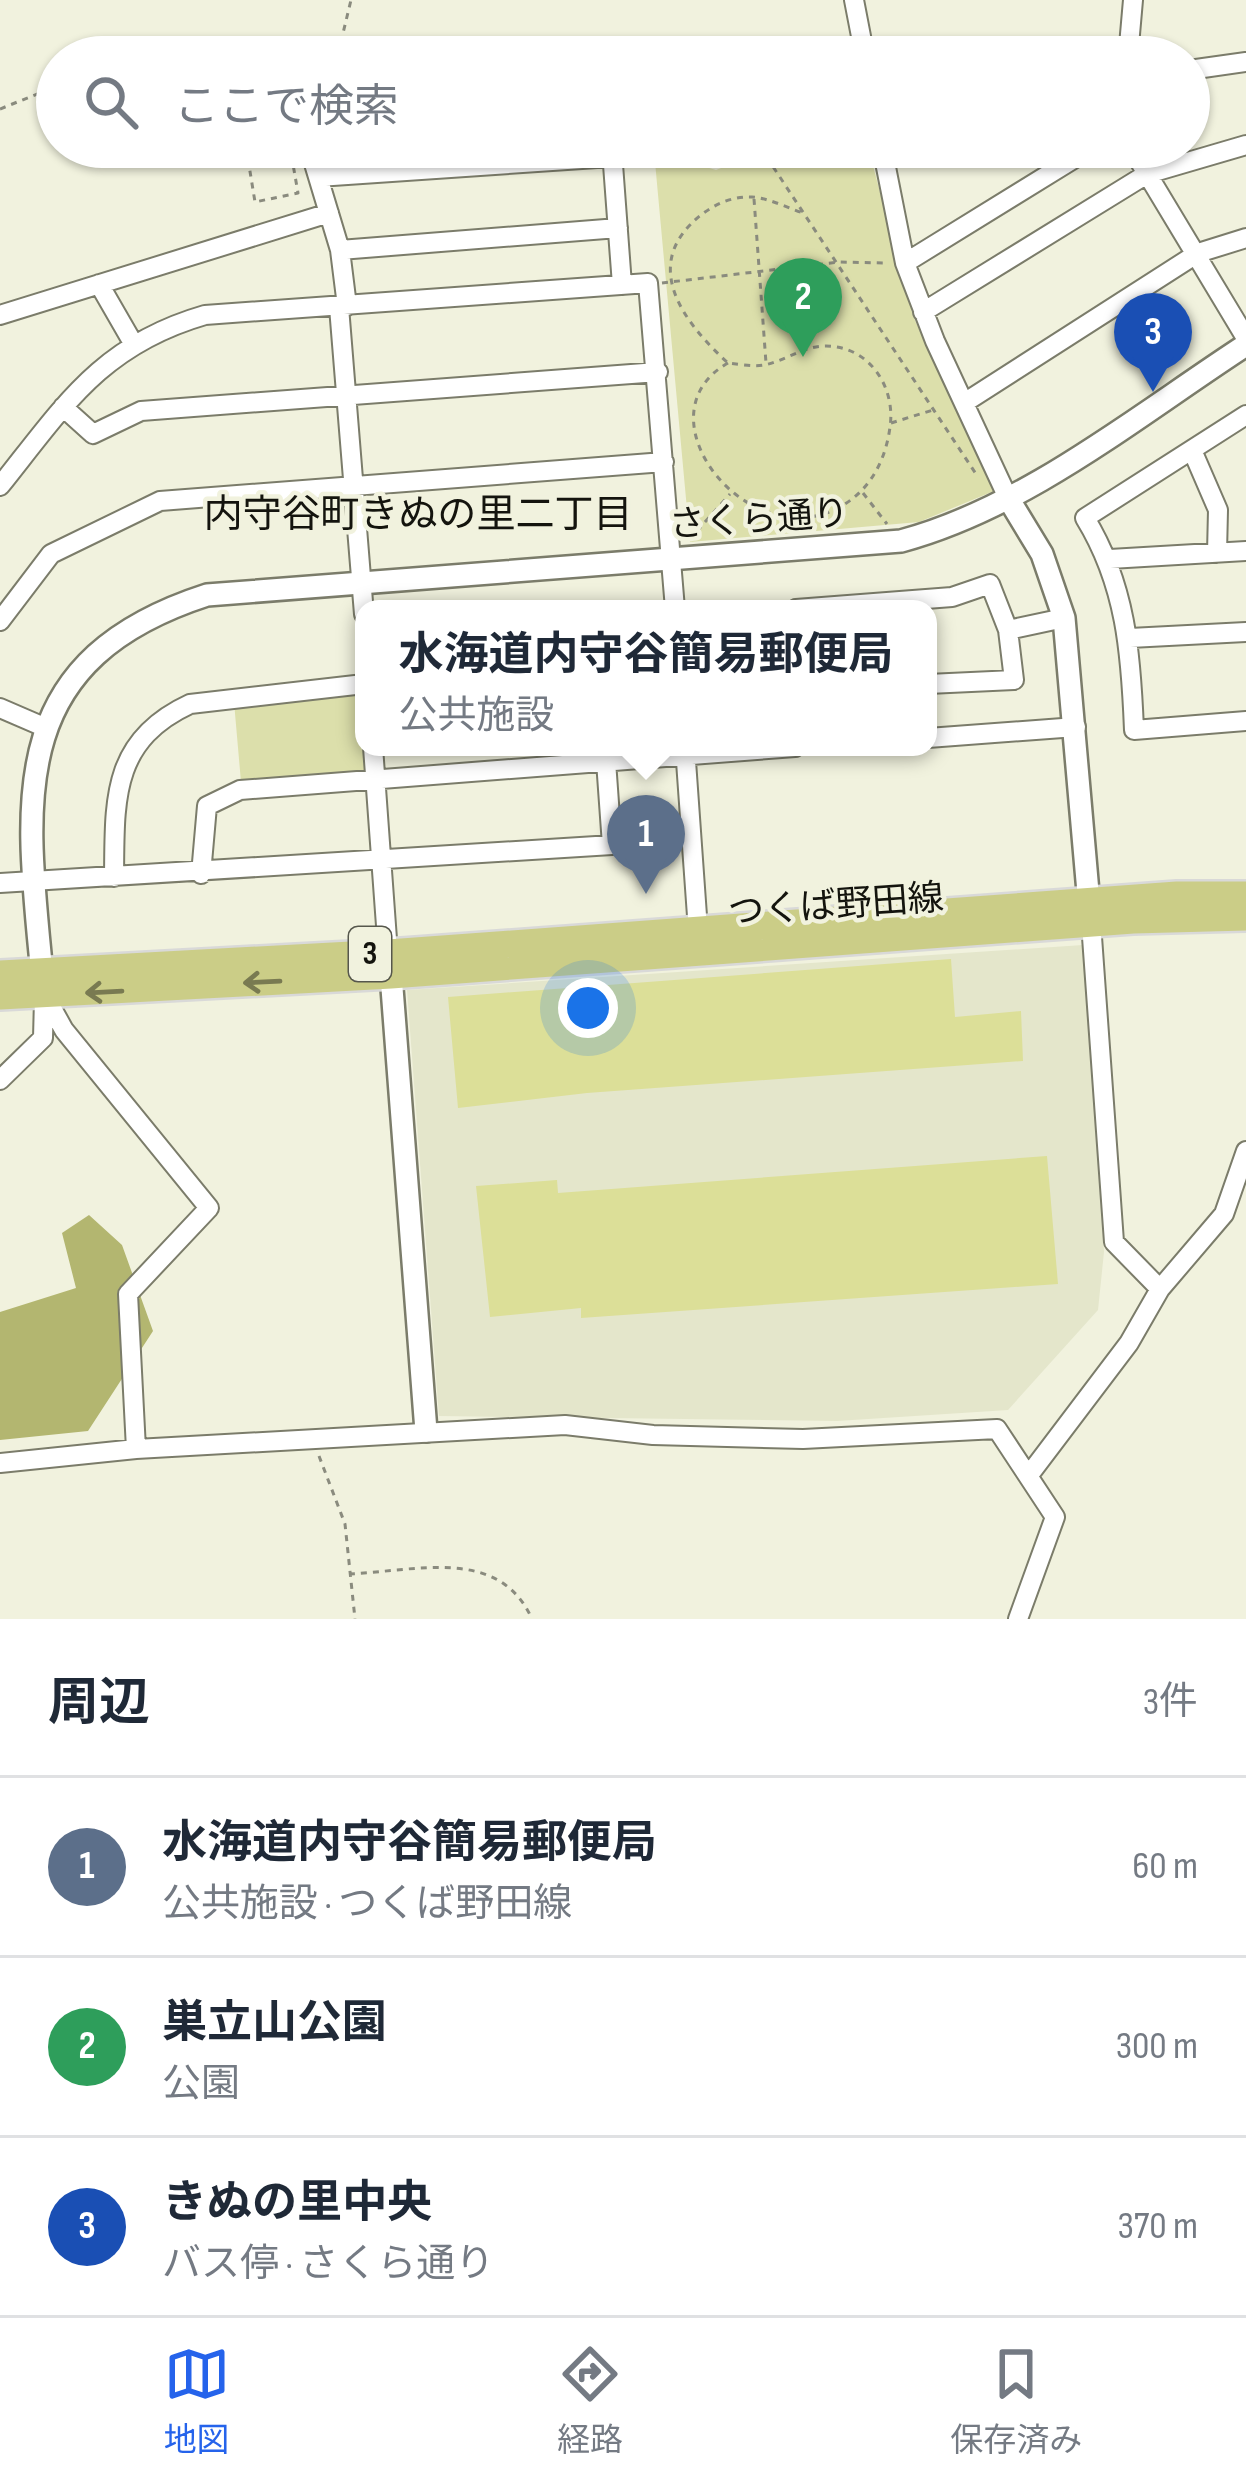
<!DOCTYPE html>
<html lang="ja">
<meta charset="utf-8">
<style>
:root{--surface:#fff;--page:#f6f6f7;--text:#1f2937;--muted:#747a83;--line:#e0e1e3;--accent:#2563eb}
body{margin:0;font-family:"Sofia Sans Condensed","Noto Sans JP",sans-serif;background:var(--page);color:var(--text)}
.you{position:absolute;left:588px;top:1008px;width:42px;height:42px;margin:-30px;border:9px solid #fff;border-radius:50%;background:#1a73e8;box-shadow:0 0 0 18px #1a73e833}
.badge{display:grid;place-items:center;width:78px;height:78px;border-radius:50%;background:var(--accent);color:#fff;font-size:39px;font-weight:700}
.pin{position:absolute;translate:-50% -99px;filter:drop-shadow(0 3px 6px #0008)}
.pin::after{content:'';position:absolute;top:63px;width:42px;height:36px;background:inherit;clip-path:polygon(0 0,100% 0,50% 100%)}
.popup{position:absolute;left:355px;top:600px;width:582px;height:156px;box-sizing:border-box;display:grid;place-content:center;border-radius:24px;background:var(--surface);filter:drop-shadow(0 3px 9px #0005);font-size:39px;white-space:nowrap;color:var(--muted)}
.popup b{font-size:45px;color:var(--text)}
.popup::after{content:'';position:absolute;left:50%;top:100%;margin-left:-24px;border:24px solid transparent;border-top-color:var(--surface)}
.list{margin:0;padding:0;list-style:none}
h2{display:flex;justify-content:space-between;align-items:center;height:156px;margin:0;padding:0 48px;font-size:51px}
h2 small{font-size:39px;font-weight:400;color:var(--muted)}
.list li{display:grid;grid-template-columns:78px 1fr auto;gap:36px;align-items:center;box-sizing:border-box;height:180px;padding:0 48px;border-top:3px solid var(--line)}
.list b{display:block;font-size:45px;white-space:nowrap}
.list p{margin:0;font-size:39px;white-space:nowrap;color:var(--muted)}
.list em{font-size:39px;font-style:normal;color:var(--muted)}
.icon{flex:none;width:66px;height:66px;fill:none;stroke:currentColor;stroke-width:2;stroke-linecap:round;stroke-linejoin:round}
.map{position:relative;flex:none;width:1246px;height:1619px;overflow:hidden}
.search{position:absolute;background:var(--surface);box-shadow:0 3px 9px #0004;left:36px;right:36px;top:36px;height:132px;display:flex;align-items:center;gap:30px;box-sizing:border-box;padding:0 42px;border-radius:66px;color:var(--muted);font-size:45px}
.sheet{height:696px;background:var(--surface)}
nav{display:flex;justify-content:space-around;align-items:center;box-sizing:border-box;height:168px;border-top:3px solid var(--line);background:var(--surface);font-size:33px;color:var(--muted)}
nav a{display:grid;justify-items:center;gap:6px}
nav .on{color:var(--accent)}
.map>svg:first-child{display:block}
.built{fill:#e4e6cb}
.green{fill:#dcdfab}
.forest{fill:#b3b670}
.building{fill:#dcdf98}
.lines{fill:none;stroke-linecap:round;stroke-linejoin:round}
.minor-casing{stroke:#7b7c6a;stroke-width:22}
.tertiary-casing{stroke:#7b7c6a;stroke-width:26}
.primary-casing{stroke:#d9d9d8;stroke-width:32}
.path{stroke:#8a8b7e;stroke-width:3;stroke-dasharray:6 6;stroke-linecap:butt}
.minor{stroke:#fff;stroke-width:18}
.tertiary{stroke:#fff;stroke-width:21}
.primary{stroke:#cbcd87;stroke-width:27}
.oneway{stroke:#797a51}
.labels{text-anchor:middle;dominant-baseline:central;stroke-width:9;stroke-linejoin:round;paint-order:stroke}
.shield{fill:#f1f2de;stroke:#56574c;stroke-width:3}
.shield-label{font-size:33px;font-weight:bold;fill:#14140e}
.street-label{font-size:36px;fill:#14140e;stroke:#f1f2de}
.neighbourhood-label{font-size:39px;fill:#14140e;stroke:#f1f2de}
</style>
<div class="map">
<svg width="1246" height="1619" viewBox="0 0 1246 1619">
<rect width="100%" height="100%" fill="#f1f2de"/>
<path class="built" d="M1083,945L1104,1252L1098,1310L1008,1410L837,1421L439,1416L407,990Z"/>
<path class="green" d="M773,147H868L913,316L994,491L919,522L690,542L654,151L716,170Z
M361,693L367,772L241,782L234,702Z"/>
<path class="forest" d="M89,1215L122,1245L153,1331L88,1431L0,1440V1312L76,1288L62,1233Z"/>
<path class="building" d="M951,959L955,1017L1021,1011L1023,1061L587,1093L458,1108L448,997Z
M1047,1156L1058,1284L581,1318V1308L490,1317L476,1186L557,1180L558,1193Z"/>
<g class="lines">
<defs>
<path id="minor" d="M854,0L865,57
M1128,57L1133,0
M1189,70L1246,62
M309,147L340,250L347,306
M882,147L905,263L935,341L1008,498
M1131,147L1246,338
M607,149L612,151L622,285
M318,177L612,157
M340,250L618,228
M905,263L1093,147
M99,284L133,343
M339,307L364,614
M923,312L1147,174L1246,145
M0,315L329,213
M964,403L1198,253L1246,238
M63,407L93,434L141,411L658,372
M1246,415L1085,518C1126,585 1131,653 1134,730L1246,721
M1192,450L1218,510L1217,553
M0,486C64,406 101,345 205,315L648,283L675,609
M1110,559L1246,551
M796,609L952,597L990,584L1008,630L1014,680L928,684
M0,621L51,554L160,501L664,462
M1008,630L1064,618
M1130,638L1246,632
M0,708L44,727
M928,738L1076,727
M373,747L388,953
M685,747L698,930
M201,874L207,806L240,790L795,747
M114,877C115,802 110,741 190,704L364,684
M0,883L612,845L605,747
M1091,923L1114,1242L1160,1289
M44,994L64,1030L209,1208L128,1294L136,1449
M0,1080L43,1038L44,999
M0,1463L136,1449L565,1425L653,1435L803,1439L997,1429L1055,1517L1018,1619
M1029,1475L1129,1343L1160,1289L1224,1214L1246,1151"/>
<path id="tertiary" d="M1008,498L1042,554L1064,618L1090,915
M391,975L426,1431
M43,984C26,805 0,662 207,595L901,541C1027,507 1138,415 1246,345"/>
<path id="primary" d="M0,974L388,953L1177,895H1246
M0,996L391,975L1133,920L1246,917"/>
</defs>
<use href="#minor" class="minor-casing"/>
<use href="#tertiary" class="tertiary-casing"/>
<use href="#primary" class="primary-casing"/>
<path class="path" d="M338,54L351,0
M223,57H252
M322,57H398
M0,109L57,86
M246,147L255,202L298,193L290,147
M672,147L720,162L753,147
M760,147L978,477
M754,199L766,363
M662,283L839,262L885,263
M728,363C634,416 752,563 845,504C872,487 886,458 890,427C896,387 869,346 826,346C803,346 785,361 764,365C753,367 739,364 728,363C683,322 639,264 701,215C715,204 733,196 752,197C769,198 790,209 806,214
M891,423L933,410
M863,493L887,524
M689,540L730,494
M319,1456L345,1524L355,1619
M349,1574C417,1571 499,1546 532,1619"/>
<use href="#minor" class="minor"/>
<use href="#tertiary" class="tertiary"/>
<use href="#primary" class="primary"/>
</g>
<defs><path id="oneway-shaft" d="M-6 0H5M1.5-3L5.5 0L1.5 3" fill="none" stroke-width="1.6" stroke-linecap="round" stroke-linejoin="round" transform="scale(3)"/></defs>
<g class="oneway">
<use href="#oneway-shaft" transform="translate(262 982) rotate(177)"/>
<use href="#oneway-shaft" transform="translate(104 992) rotate(177)"/>
</g>
<g class="labels">
<rect class="shield" x="349" y="927" width="42" height="54" rx="9"/>
<g class="shield-label">
<text x="370" y="954">3</text>
</g>
<g class="street-label">
<text transform="translate(759 520) rotate(-4)">さくら通り</text>
<text transform="translate(836 906) rotate(-4)">つくば野田線</text>
</g>
<g class="neighbourhood-label">
<text x="418" y="515">内守谷町きぬの里二丁目</text>
</g>
</g>
</svg>
<div class="you"></div>
<div class="pin badge" style="left:646px;top:894px;background:#5c6f8a">1</div>
<div class="popup"><b>水海道内守谷簡易郵便局</b>公共施設</div>
<div class="pin badge" style="left:803px;top:357px;background:#2e9e5b">2</div>
<div class="pin badge" style="left:1153px;top:392px;background:#1a4fb4">3</div>
<div class="search"><svg class="icon" aria-label="search" viewBox="0 0 24 24"><circle cx="10" cy="10" r="6"/><path d="M15 15l6 6"/></svg>ここで検索</div>
</div>
<section class="sheet">
<h2>周辺<small>3件</small></h2>
<ul class="list">
<li><span class="badge" style="background:#5c6f8a">1</span><div><b>水海道内守谷簡易郵便局</b><p>公共施設 · つくば野田線</p></div><em>60 m</em></li>
<li><span class="badge" style="background:#2e9e5b">2</span><div><b>巣立山公園</b><p>公園</p></div><em>300 m</em></li>
<li><span class="badge" style="background:#1a4fb4">3</span><div><b>きぬの里中央</b><p>バス停 · さくら通り</p></div><em>370 m</em></li>
</ul>
</section>
<nav>
<a class="on"><svg class="icon" aria-label="map" viewBox="0 0 24 24"><path d="M3 6l6-2 6 2 6-2v14l-6 2-6-2-6 2zM9 4v14M15 6v14"/></svg>地図</a>
<a><svg class="icon" aria-label="directions" viewBox="0 0 24 24"><path d="M12 3l9 9-9 9-9-9zM9 14v-3h6M13 9l2 2-2 2"/></svg>経路</a>
<a><svg class="icon" aria-label="saved" viewBox="0 0 24 24"><path d="M7 4h10v16l-5-4-5 4z"/></svg>保存済み</a>
</nav>
